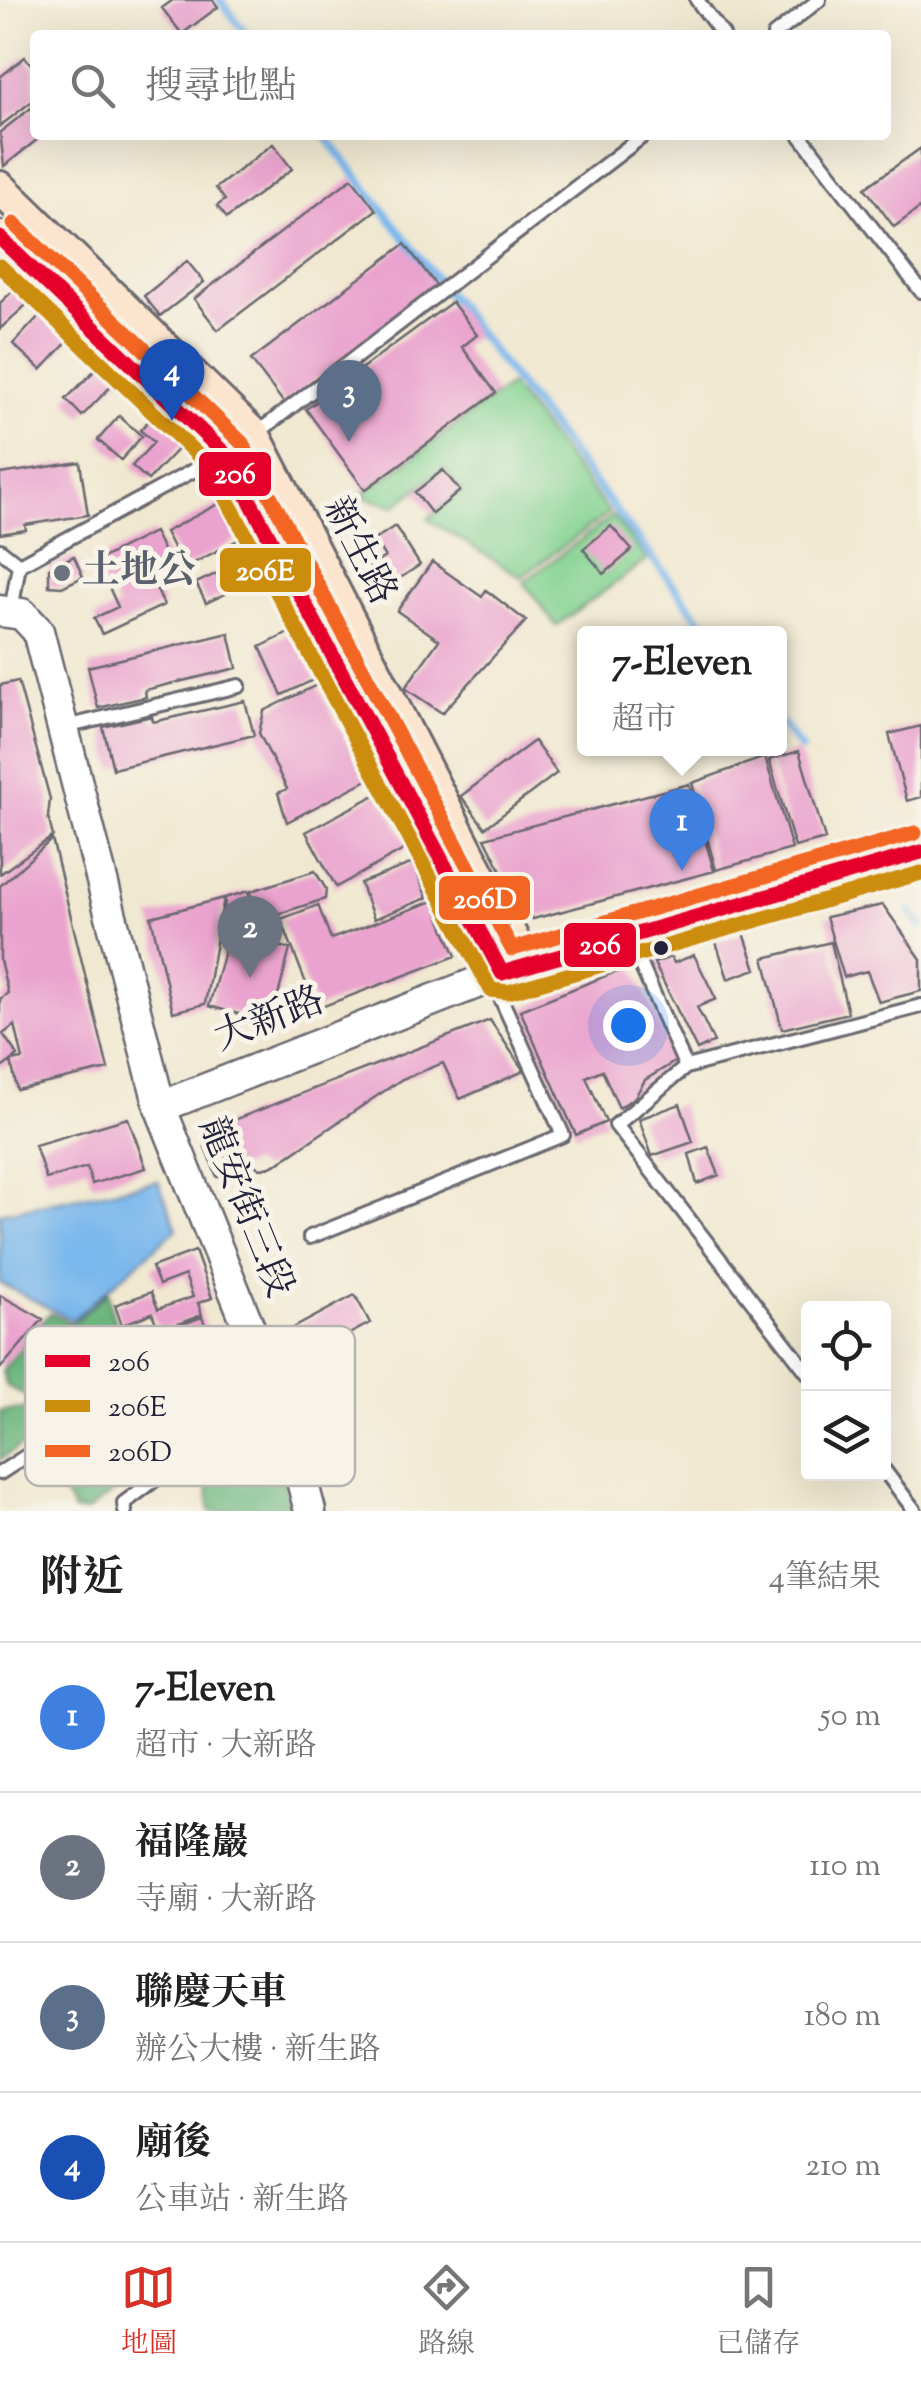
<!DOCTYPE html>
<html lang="zh-TW">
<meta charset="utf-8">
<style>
:root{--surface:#fff;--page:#f2f2f2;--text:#222;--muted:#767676;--line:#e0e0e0;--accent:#d93025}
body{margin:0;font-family:"Sorts Mill Goudy","Noto Serif TC",serif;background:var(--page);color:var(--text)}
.controls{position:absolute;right:30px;bottom:30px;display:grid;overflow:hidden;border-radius:10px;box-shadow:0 10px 40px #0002}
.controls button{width:90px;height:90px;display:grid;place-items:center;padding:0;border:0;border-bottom:2px solid var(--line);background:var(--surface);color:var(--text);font:50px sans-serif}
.you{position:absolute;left:628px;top:1025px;width:35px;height:35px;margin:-25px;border:8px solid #fff;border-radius:50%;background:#1a73e8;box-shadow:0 0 0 15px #1a73e833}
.badge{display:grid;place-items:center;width:65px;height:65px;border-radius:50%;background:var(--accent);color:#fff;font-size:32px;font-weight:700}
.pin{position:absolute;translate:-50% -82px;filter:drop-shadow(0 2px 5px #0008)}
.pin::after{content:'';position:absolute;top:52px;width:35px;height:30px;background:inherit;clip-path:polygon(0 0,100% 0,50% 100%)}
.popup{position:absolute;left:577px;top:626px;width:210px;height:130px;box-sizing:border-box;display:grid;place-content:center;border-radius:10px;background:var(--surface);filter:drop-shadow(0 2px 8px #0005);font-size:32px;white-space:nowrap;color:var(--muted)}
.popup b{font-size:38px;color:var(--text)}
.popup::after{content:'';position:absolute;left:50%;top:100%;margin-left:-20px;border:20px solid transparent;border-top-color:var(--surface)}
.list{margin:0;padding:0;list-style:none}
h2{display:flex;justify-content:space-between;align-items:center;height:130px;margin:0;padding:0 40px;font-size:42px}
h2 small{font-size:32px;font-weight:400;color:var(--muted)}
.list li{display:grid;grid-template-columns:65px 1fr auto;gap:30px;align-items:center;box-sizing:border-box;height:150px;padding:0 40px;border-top:2px solid var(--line)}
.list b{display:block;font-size:38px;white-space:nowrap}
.list p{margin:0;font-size:32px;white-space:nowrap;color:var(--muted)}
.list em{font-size:32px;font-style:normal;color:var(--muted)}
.icon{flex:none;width:55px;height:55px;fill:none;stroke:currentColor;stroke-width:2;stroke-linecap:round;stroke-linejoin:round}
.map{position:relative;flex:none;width:921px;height:1511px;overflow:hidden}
.search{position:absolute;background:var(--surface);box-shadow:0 10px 40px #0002;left:30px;right:30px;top:30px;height:110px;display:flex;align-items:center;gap:25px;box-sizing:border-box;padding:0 35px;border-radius:10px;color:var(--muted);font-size:38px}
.sheet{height:730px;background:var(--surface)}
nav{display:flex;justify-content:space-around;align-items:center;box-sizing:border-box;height:140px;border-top:2px solid var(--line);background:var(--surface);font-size:28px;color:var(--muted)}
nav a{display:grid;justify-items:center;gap:5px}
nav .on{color:var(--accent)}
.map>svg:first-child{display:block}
.green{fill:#84d393;stroke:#537a67;stroke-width:2.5}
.forest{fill:#6bb57d;stroke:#466c5c;stroke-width:2.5}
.water{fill:#79b7ec;stroke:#4e6c94;stroke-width:2.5}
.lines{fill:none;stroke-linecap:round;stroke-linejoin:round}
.stream{stroke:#79b7ec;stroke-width:8}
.building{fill:#eaa3ce}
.service-casing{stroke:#6a676f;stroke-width:18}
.tertiary-casing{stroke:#6a676f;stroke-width:35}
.secondary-casing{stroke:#6a676f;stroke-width:38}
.service{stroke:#fff;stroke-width:12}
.tertiary{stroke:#fff;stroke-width:30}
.secondary{stroke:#fce5cf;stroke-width:32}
.bus-1-casing{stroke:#f7f3e8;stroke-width:22}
.bus-2-casing{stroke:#f7f3e8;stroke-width:22}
.bus-3-casing{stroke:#f7f3e8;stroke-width:22}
.bus-1{stroke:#e4002b;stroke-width:15}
.bus-2{stroke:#cc8c0c;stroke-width:15}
.bus-3{stroke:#f26522;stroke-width:15}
.worship-dot{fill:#6b7280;stroke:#f7f3e8;stroke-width:4}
.bus-dot{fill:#22223b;stroke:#f7f3e8;stroke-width:4}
.labels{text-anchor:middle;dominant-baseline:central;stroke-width:10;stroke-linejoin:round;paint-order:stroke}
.street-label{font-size:38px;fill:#22223b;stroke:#f7f3e8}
.worship-label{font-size:38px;font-weight:bold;fill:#5b616d;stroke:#f7f3e8;text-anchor:start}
.key{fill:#f7f3e8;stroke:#b7b4b4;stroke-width:2.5}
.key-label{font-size:28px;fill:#22223b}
.line-badge{stroke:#f7f3e8;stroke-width:4}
.badge-label{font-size:28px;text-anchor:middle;font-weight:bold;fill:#fff}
</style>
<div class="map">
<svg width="921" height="1511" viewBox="0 0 921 1511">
<rect width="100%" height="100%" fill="#f7f3e8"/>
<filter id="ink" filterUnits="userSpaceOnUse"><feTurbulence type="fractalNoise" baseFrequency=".01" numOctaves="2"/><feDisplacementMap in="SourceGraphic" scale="20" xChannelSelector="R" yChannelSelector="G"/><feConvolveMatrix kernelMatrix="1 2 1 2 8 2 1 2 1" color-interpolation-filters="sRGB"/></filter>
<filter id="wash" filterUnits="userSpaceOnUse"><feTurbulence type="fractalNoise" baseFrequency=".0048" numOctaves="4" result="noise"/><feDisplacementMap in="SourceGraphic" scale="40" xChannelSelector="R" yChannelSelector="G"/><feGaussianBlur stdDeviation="2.25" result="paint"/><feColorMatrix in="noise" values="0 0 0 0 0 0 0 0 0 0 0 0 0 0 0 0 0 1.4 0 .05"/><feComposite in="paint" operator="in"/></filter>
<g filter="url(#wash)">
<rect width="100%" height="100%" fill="#f0e8d0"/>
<path class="green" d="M510,385L609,513L521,577L428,519L462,491L444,468L395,506L360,496Z
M613,516L647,560L556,626L524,582Z"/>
<path class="forest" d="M108,1292C113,1337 138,1370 174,1397L166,1412L76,1409L0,1460V1411L37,1409L39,1402L7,1386L2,1371L50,1313L72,1324Z
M103,1429H189L197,1433L87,1511H74L48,1466Z
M228,1429H270L291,1511H210L205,1455L227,1447Z"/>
<path class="water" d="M158,1181L177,1229L72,1320L0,1283V1213Z"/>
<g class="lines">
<path class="stream" d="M220,0L247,35
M325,135L711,634
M780,722L801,749
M910,911L921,926"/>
</g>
<g id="blocks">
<path class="building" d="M173,0H213L218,7L182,34L162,8Z
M25,57L35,69V99L0,126V77Z
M35,105V135H43L4,166L0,132Z
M273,144L292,169L227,218L217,206L225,200L216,188Z
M921,148V207L894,227L865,188Z
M352,178L376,210L218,330L194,299Z
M405,244L438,288L284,403L251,360Z
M187,261L204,282L160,316L144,296Z
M22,282L36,296L0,329V303Z
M452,302L477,335L462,347L496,393L365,490L306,409Z
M41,314L69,340L41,370L13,344Z
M103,362L119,378L82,416L66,399Z
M157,412L187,439L148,480L132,466L154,442L140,430Z
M119,416L142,436L121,460L98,440Z
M80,462L88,515L25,525L26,530L0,534V474Z
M443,470L460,491L432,514L415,492Z
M230,498L249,534L184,568L165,532Z
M395,526L420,565L373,596L359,574L385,557L374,540Z
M611,526L632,550L604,574L583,549Z
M154,532L177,578L156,588L164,605L102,634L94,618L118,607L107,583L101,586L97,577L102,574L96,561Z
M259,554L268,574L206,603L196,583Z
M74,556L83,577L62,587L49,586V568Z
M432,562L482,597L486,590L526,621L442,713L405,688L439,640L397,611Z
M293,631L315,679L282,695L260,647Z
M229,633L237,668L145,690L146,697L98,708L88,667Z
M18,681L50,799L48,817L53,836L0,874V685Z
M317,685L367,780L287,822L278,793L287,789L259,733L264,711Z
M245,701L254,735L113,769L103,727L152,716L153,722Z
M921,726V797L907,801L889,734Z
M534,741L557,773L485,828L461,796Z
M799,751L825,839L795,847L769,760Z
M765,757L792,849L716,870L692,783Z
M689,784L714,871L533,919L517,902L485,838Z
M379,793L409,847L336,887L306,832Z
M52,839L108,1069L17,1090L11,1061L23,1059L15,1025L3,1034L18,1056L0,1069V999L8,993L0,960V886Z
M413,863L427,898L374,919L360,883Z
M315,871L326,889L325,899L259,920L251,891Z
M248,891L255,921L231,927V915L224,914L225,898Z
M224,898L205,1004L173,1012L151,917Z
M433,901L456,956L316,1009L281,919L318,905L331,939Z
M883,905L921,959V991L879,1002L867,971L844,977L826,917Z
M229,933L290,949L271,1023L209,1006Z
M744,933L756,969L728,979L716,942Z
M831,942L848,1013L782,1029L764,958Z
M694,955L716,999L697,1007L714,1042L697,1050L654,963L671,957L674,963Z
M633,965L676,1061L645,1080L635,1097L619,1108L602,1070L586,1077L606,1122L576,1135L520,1010Z
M490,1020L524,1071L460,1099L443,1063L402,1079L273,1166L260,1169L252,1163L217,1177L205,1147L221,1139L216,1127Z
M680,1104L693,1142L652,1156L639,1119Z
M128,1118L146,1168L92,1184L87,1167L46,1179L35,1145Z
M708,1147L719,1175L697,1184L689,1154Z
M195,1251L212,1298L198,1303L202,1315L159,1331L152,1313L122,1325L115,1305L151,1292L158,1309L193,1297L185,1275L159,1285L152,1267Z
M0,1295L43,1319L0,1369Z
M355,1295L370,1323L301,1359L286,1332Z
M202,1317L226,1381L195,1392L172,1328Z"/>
</g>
</g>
<g filter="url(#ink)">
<use href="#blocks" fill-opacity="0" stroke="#6a676f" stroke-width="2.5"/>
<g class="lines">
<defs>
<path id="service" d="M697,0L723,35
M774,35L819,0
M800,135L921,291
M256,434L644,135
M0,550L19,565
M11,611L19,565L222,455
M65,727L239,686
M628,936L686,1067
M310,1237L563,1135L492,979
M808,1373L616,1125L686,1067L921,1006
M884,1470L915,1511
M0,1473L85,1418L286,1419
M125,1511L124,1503L214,1435L213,1420"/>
<path id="tertiary" d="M0,611L22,614L38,631L160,1107L286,1419L310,1511
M160,1107L502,973"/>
<path id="secondary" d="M0,188L254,436L526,966
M0,238L225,454L502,973L921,852"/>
</defs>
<use href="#service" class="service-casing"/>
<use href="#tertiary" class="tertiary-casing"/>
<use href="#secondary" class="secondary-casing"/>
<use href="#service" class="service"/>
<use href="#tertiary" class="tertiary"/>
<use href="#secondary" class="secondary"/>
<defs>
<path id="bus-1" d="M0,238L225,454L502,973L921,852"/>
<path id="bus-2" d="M0,266L209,466L491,990L508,992L921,873"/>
<path id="bus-3" d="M14,224L242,443L512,949L915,833"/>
</defs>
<use href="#bus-1" class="bus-1-casing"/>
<use href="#bus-2" class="bus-2-casing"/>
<use href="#bus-3" class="bus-3-casing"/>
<use href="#bus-1" class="bus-1"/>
<use href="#bus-2" class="bus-2"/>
<use href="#bus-3" class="bus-3"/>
</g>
</g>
<circle class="worship-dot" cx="62" cy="573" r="10"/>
<circle class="bus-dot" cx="661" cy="948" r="9"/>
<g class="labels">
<g class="street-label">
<text transform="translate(358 552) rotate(63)">新生路</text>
<text transform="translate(270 1021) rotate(-21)">大新路</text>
<text transform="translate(244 1208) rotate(68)">龍安街三段</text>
</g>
<g class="worship-label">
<text x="82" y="573">土地公</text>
</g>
</g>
<rect x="25" y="1326" width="330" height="160" rx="15" class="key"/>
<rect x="45" y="1355" width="45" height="12" fill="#e4002b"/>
<rect x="45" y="1400" width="45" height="12" fill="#cc8c0c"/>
<rect x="45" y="1445" width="45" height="12" fill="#f26522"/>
<g class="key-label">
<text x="108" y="1371">206</text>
<text x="108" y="1416">206E</text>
<text x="108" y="1461">206D</text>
</g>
<g class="line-badge">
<rect x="197" y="450" width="76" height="48" rx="10" fill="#e4002b"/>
<rect x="218" y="546" width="95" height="48" rx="10" fill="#cc8c0c"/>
<rect x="437" y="874" width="95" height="48" rx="10" fill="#f26522"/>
<rect x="562" y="921" width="76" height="48" rx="10" fill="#e4002b"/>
</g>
<g class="badge-label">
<text x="235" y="483">206</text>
<text x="265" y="580">206E</text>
<text x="485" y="908">206D</text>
<text x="600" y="954">206</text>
</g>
</svg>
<div class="controls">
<button><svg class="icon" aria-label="locate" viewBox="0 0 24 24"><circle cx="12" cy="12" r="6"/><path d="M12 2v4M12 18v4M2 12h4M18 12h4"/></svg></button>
<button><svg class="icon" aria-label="layers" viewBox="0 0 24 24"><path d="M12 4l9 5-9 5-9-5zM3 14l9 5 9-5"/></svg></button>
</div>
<div class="you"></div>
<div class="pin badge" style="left:682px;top:871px;background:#3f7fe0">1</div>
<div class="popup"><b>7-Eleven</b>超市</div>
<div class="pin badge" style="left:250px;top:978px;background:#6b7280">2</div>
<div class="pin badge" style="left:349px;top:442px;background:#5c6f8a">3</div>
<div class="pin badge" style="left:172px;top:421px;background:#1a4fb4">4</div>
<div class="search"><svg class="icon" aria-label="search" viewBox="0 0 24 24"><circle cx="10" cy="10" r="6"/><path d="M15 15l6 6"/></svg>搜尋地點</div>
</div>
<section class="sheet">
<h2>附近<small>4筆結果</small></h2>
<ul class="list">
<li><span class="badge" style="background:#3f7fe0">1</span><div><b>7-Eleven</b><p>超市 · 大新路</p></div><em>50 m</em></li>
<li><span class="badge" style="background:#6b7280">2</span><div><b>福隆巖</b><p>寺廟 · 大新路</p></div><em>110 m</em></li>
<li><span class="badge" style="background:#5c6f8a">3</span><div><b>聯慶天車</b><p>辦公大樓 · 新生路</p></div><em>180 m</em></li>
<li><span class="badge" style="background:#1a4fb4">4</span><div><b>廟後</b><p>公車站 · 新生路</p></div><em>210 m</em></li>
</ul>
</section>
<nav>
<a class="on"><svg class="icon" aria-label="map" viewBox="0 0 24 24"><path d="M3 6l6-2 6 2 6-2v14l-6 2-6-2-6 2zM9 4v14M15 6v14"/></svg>地圖</a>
<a><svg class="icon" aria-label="directions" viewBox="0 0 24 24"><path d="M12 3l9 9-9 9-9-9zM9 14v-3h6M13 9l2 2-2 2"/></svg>路線</a>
<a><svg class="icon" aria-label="saved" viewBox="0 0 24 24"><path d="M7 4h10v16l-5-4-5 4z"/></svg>已儲存</a>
</nav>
